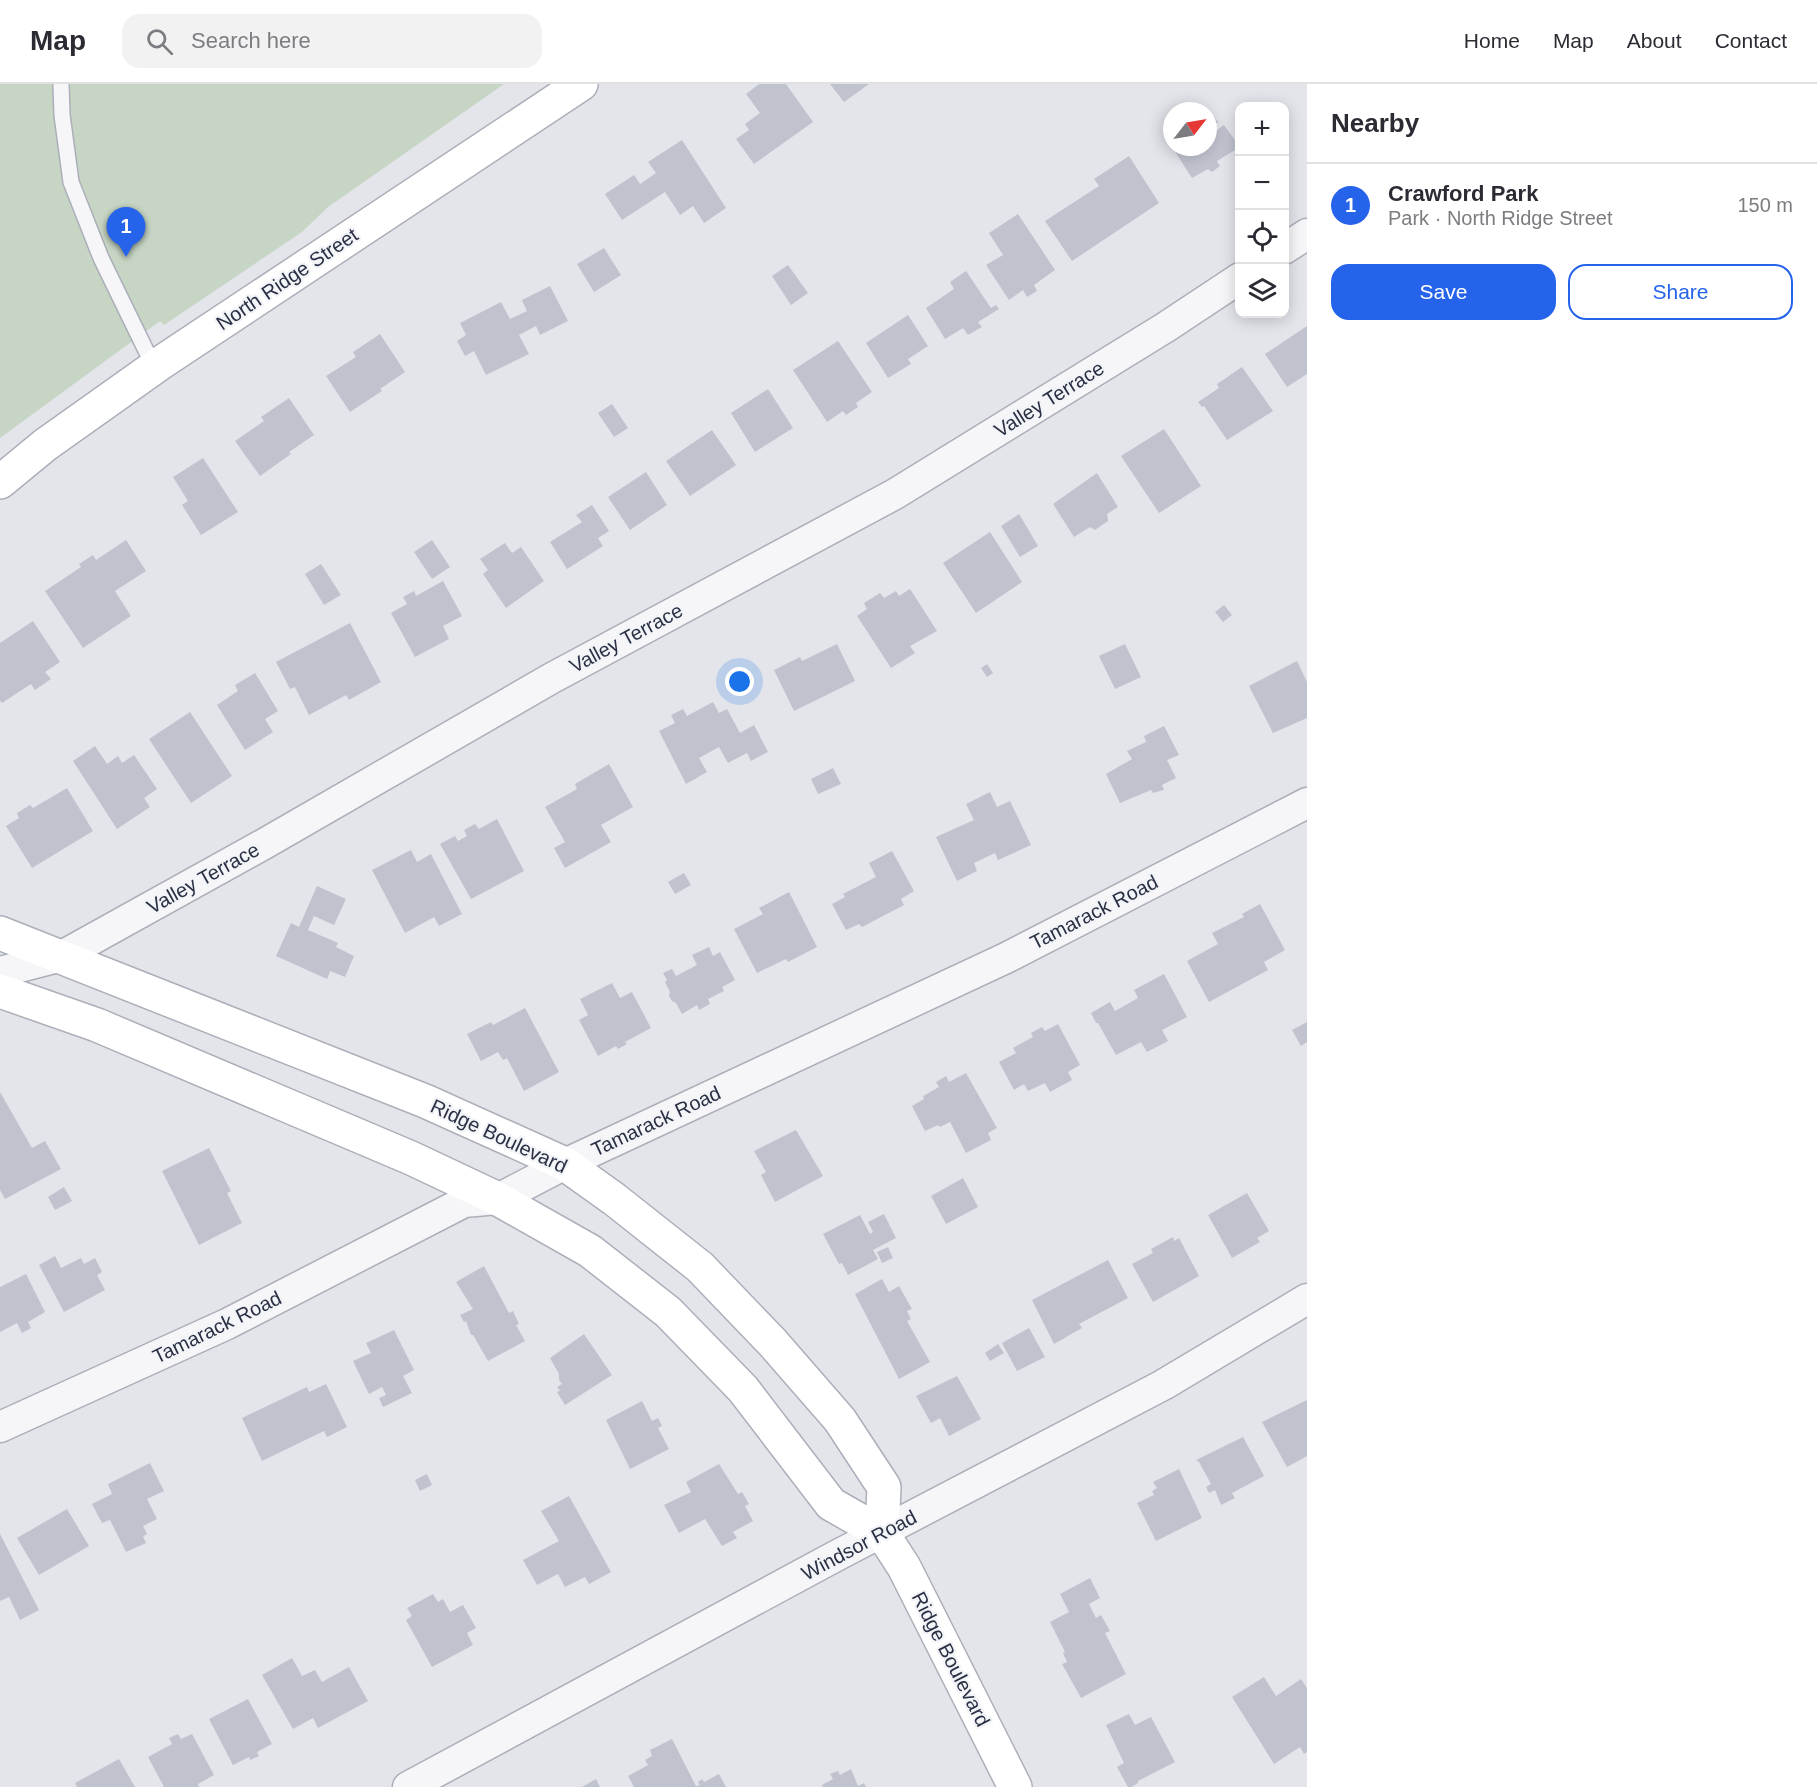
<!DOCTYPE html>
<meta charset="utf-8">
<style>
:root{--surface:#fff;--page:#f2f2f3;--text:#2b2b33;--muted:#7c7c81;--line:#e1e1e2;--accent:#2563eb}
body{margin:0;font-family:Arial,sans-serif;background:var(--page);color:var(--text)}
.controls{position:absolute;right:18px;top:18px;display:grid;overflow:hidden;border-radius:12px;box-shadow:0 3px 15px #0003}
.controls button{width:54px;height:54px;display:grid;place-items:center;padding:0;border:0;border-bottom:2px solid var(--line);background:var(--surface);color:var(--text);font:30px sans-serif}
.compass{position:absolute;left:1163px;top:18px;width:54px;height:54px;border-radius:50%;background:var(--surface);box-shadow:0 3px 15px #0003;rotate:59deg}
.you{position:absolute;left:740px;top:598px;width:21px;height:21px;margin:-15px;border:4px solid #fff;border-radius:50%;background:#1a73e8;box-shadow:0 0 0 9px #1a73e833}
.badge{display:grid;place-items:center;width:39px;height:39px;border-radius:50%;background:var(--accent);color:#fff;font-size:20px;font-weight:700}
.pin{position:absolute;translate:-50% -50px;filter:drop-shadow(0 2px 3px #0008)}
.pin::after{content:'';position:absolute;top:32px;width:21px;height:18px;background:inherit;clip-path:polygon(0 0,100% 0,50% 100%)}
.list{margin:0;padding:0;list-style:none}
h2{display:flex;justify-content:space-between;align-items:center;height:78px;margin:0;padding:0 24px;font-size:26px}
h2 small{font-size:20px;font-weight:400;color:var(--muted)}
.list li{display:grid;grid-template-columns:39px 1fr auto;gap:18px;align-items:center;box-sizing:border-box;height:84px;padding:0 24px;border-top:2px solid var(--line)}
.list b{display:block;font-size:22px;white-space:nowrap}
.list p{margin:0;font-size:20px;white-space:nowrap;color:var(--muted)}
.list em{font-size:20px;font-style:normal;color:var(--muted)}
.actions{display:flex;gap:12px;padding:18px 24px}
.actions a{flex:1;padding:14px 0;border:2px solid var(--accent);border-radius:18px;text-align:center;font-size:21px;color:var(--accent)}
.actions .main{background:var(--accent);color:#fff}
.icon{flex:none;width:33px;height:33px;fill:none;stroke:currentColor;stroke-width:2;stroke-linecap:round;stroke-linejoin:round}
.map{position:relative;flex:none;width:1307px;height:1703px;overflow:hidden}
header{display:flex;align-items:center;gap:36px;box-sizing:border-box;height:84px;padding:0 30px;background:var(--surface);border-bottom:2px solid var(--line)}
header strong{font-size:28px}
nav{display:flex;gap:33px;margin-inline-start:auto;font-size:21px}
.search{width:420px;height:54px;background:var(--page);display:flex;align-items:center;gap:15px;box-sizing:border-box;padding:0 21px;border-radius:18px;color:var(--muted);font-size:22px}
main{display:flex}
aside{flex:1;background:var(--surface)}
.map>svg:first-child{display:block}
.green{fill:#c6d5c4}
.building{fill:#c0c3ce}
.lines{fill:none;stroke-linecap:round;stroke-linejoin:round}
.lane-casing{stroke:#acafb9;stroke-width:18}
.street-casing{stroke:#acafb9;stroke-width:33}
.secondary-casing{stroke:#acafb9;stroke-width:36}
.lane{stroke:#f6f6f9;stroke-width:15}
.street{stroke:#f6f6f9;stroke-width:30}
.secondary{stroke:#fff;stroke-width:33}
.labels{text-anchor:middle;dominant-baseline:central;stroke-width:4.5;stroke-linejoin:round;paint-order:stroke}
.street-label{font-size:20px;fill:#2a3044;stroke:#f3f4f8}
</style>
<header>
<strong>Map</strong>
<div class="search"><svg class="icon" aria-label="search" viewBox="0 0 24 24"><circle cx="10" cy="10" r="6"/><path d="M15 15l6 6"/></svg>Search here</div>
<nav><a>Home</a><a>Map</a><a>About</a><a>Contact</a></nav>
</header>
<main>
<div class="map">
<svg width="1307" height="1703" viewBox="0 0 1307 1703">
<rect width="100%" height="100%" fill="#e3e5eb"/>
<path class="green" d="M0,0H504L328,123L302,148L164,241L160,237L0,354Z"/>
<path class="building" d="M759,0H786L813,38L754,80L736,55L749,46L745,40L760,29L746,10Z
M830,0H869L844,18Z
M1212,30L1218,38L1214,41L1217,46L1224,41L1240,63L1217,77L1220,82L1212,88L1208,85L1192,94L1172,63H1208V32Z
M682,56L726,124L704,139L693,122L680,131L665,108L622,136L605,110L634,91L640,100L656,89L648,78Z
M1129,72L1159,119L1072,177L1045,137L1099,102L1094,95Z
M1018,130L1055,186L1034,201L1037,207L1027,213L1023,206L1009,216L986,181L1003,171L989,149Z
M604,164L621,191L594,208L577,180Z
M788,181L808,209L791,221L772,192Z
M966,187L991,224L996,221L999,225L978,238L982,243L968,251L963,244L945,255L926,224L954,205L950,198Z
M550,202L568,237L540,251L536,242L519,251L529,270L486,291L474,267L465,272L457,257L466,251L460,239L501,218L510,235L527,227L522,216Z
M908,231L928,262L908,275L911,280L888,294L866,259Z
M1307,242V290L1287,303L1265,270Z
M380,250L405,288L380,305L382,307L350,328L326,292L356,273L353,268Z
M838,257L872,308L856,319L858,323L846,331L843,327L827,338L793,286Z
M1242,283L1273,327L1227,356L1204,322L1202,323L1198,318L1219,304L1217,300Z
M768,305L793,344L755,368L731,329Z
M289,314L314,351L289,368L291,370L260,392L235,357L264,337L261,333Z
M612,320L628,344L614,353L598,329Z
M1164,345L1201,402L1159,429L1121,372Z
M712,346L736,381L690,412L666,377Z
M203,374L238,428L201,451L182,421L188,417L173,393Z
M646,388L667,421L630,446L608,413Z
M1097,389L1118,423L1107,430L1108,437L1095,446L1090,443L1074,453L1053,420Z
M592,421L609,447L598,454L603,462L567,485L550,458L582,438L576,431Z
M1019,430L1038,462L1020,473L1001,442Z
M990,448L1022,498L976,529L943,479Z
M126,456L146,487L115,507L131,532L83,564L45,507L81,483L79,480L93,471L96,476Z
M432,456L450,483L432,495L414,468Z
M505,459L512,469L521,463L544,497L506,524L483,490L488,486L480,475Z
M321,480L341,511L324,521L305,490Z
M443,497L462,532L443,542L449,555L415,573L391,529L407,520L403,513L414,507L416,512Z
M910,505L937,547L910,562L915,569L891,584L857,532L867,525L864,519L880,509L884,514L896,507L899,512Z
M1224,521L1232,531L1223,538L1215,528Z
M33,537L60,578L45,588L51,595L35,606L31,600L2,619L0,617V559Z
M350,539L381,598L349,616L346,611L309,631L295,603L290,605L276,578Z
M837,560L855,597L794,627L774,586L800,573L802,577Z
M1125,560L1141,593L1115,605L1099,572Z
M1297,577L1307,598V634L1273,649L1249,602Z
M987,580L993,589L987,593L981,584Z
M255,589L278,627L265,635L273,648L245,666L217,621L238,607L235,601Z
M713,618L719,629L727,625L740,649L754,641L768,668L751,677L747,669L728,679L719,663L699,674L707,688L686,700L659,647L675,639L671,631L683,625L687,632Z
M190,628L232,692L191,719L149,655Z
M1164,642L1179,671L1167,676L1176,694L1162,701L1164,706L1160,707L1153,709L1151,706L1120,719L1106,690L1132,675L1127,667L1146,658L1144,652Z
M95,662L107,680L118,672L122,679L134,671L157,705L144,714L150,723L117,745L73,677Z
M609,680L633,723L601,741L611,758L565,784L554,764L565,758L545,723L577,705L575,700Z
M833,684L841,700L818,710L811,695Z
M67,704L93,747L32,784L6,742L19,734L17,729L30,721L33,724Z
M990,708L997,723L1010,717L1031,761L998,776L995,769L974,779L977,787L957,797L936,753L974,736L966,720Z
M497,735L524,787L471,815L440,760L455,752L458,757L467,752L464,746L475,740L479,745Z
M411,766L417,778L431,770L462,830L439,842L434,833L405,849L372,786Z
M892,767L914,807L901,815L904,821L862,843L859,840L846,846L832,820L845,813L843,810L876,793L869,779Z
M684,789L691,801L675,810L668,798Z
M317,802L346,815L334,841L314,832L308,846L338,859L336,863L354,872L345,893L330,887L327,895L276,872L291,839L299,843Z
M789,808L817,863L788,878L786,875L757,889L734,845L763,830L759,824Z
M1260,820L1285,866L1264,878L1268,886L1209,918L1187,877L1218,860L1212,849L1244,833L1242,830Z
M709,863L713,872L720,868L735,896L722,903L724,907L708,915L710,920L699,926L697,921L682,930L676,919L672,917L669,912L670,908L665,898L667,896L663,889L672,885L676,892L697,881L692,871Z
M1164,890L1187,933L1162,946L1168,957L1147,968L1141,958L1116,971L1098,939H1096L1091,929L1110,918L1115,927L1138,914L1134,906Z
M612,899L620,914L632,908L651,944L625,958L627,960L618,965L616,962L598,972L579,936L588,931L580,915Z
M525,924L559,988L524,1007L507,974L503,976L498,968L481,977L467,950L491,938L493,941Z
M1307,938V958L1301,962L1292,946Z
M1058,940L1080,981L1068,988L1072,996L1050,1008L1045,999L1028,1007L1024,1000L1014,1006L999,978L1016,969L1013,964L1033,953L1031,949L1042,943L1045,947Z
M966,989L997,1044L988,1049L991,1056L966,1069L950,1038L940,1043L938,1041L925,1047L912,1022L924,1015L923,1012L939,1003L936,998L946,992L949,998Z
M0,1008L32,1064L45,1057L61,1085L5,1115L0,1106Z
M796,1046L823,1092L775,1118L761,1091L766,1088L754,1067Z
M209,1064L231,1107L227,1109L242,1139L199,1161L162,1087Z
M963,1094L978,1123L946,1140L931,1112Z
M64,1103L72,1117L55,1126L48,1113Z
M1247,1109L1269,1147L1257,1154L1260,1158L1232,1174L1208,1131Z
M884,1130L896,1154L873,1166L878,1175L848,1191L842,1179L839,1180L823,1150L860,1131L870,1150L873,1148L868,1138Z
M1173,1153L1174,1157L1179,1154L1199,1192L1153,1218L1132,1180L1153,1169L1151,1165Z
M888,1163L893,1174L882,1179L877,1168Z
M55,1172L61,1184L81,1174L84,1180L95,1174L102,1188L97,1191L105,1206L64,1228L39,1181Z
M1108,1176L1128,1214L1079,1240L1082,1244L1054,1260L1032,1216Z
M484,1182L509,1229L513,1227L519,1240L516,1241L525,1257L488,1277L473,1251H471L466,1237L464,1238L460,1231L473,1225L456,1198Z
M26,1190L45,1228L28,1238L31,1244L22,1249L17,1239L0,1248V1203Z
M882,1195L889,1208L899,1202L912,1225L907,1227L911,1235L907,1237L930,1278L899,1295L855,1210Z
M1029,1244L1045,1273L1017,1287L1002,1259Z
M394,1246L414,1286L403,1292L412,1309L383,1323L379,1314L386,1311L382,1303L369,1310L353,1277L371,1269L366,1259Z
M584,1250L612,1291L565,1321L557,1308L560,1307L557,1303L562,1300L559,1296V1290L550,1274Z
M998,1260L1004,1269L990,1277L985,1269Z
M957,1292L981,1335L949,1352L940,1334L931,1339L916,1312Z
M326,1300L347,1343L327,1353L324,1347L262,1377L242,1334L307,1303L309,1308Z
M1307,1316V1372L1287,1383L1262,1338Z
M642,1317L652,1337L658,1334L662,1342L658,1344L669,1365L630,1385L606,1336Z
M1243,1353L1264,1392L1232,1409L1235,1414L1221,1421L1215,1406L1209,1409L1206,1403L1211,1400L1199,1378L1196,1376Z
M150,1379L164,1407L147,1415L157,1435L143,1442L147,1450L143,1452L146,1459L126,1468L110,1436L102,1439L92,1420L112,1410L108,1400Z
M719,1380L738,1410L742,1408L749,1420L745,1422L753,1437L733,1448L737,1454L722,1462L705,1435L679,1449L664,1421L691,1408L686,1398Z
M1179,1385L1202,1434L1156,1457L1137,1419L1154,1411L1152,1407L1157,1404L1153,1398Z
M427,1390L432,1401L420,1407L415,1396Z
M569,1412L611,1488L589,1500L585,1493L565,1503L558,1490L537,1501L523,1476L559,1457L541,1427Z
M67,1425L89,1462L39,1491L17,1454Z
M0,1450L39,1526L20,1536L9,1513L0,1517Z
M1090,1494L1100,1514L1089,1520L1096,1534L1101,1531L1110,1547L1105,1549L1126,1590L1081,1614L1062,1580L1067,1578L1063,1569L1065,1568L1050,1538L1069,1528L1060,1510Z
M433,1510L438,1518L443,1515L450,1528L463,1521L476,1544L467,1549L473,1561L432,1583L406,1536L412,1532L407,1524Z
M292,1574L302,1592L315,1586L322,1598L349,1583L368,1617L318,1644L313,1634L293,1645L262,1591Z
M1264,1593L1276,1612L1301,1595L1307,1604V1668L1304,1670L1300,1663L1274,1680L1232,1613Z
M248,1615L272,1660L257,1668L259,1672L250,1676L249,1673L233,1681L209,1635Z
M1129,1630L1135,1641L1151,1633L1175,1678L1138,1697V1699L1131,1703H1128L1117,1683L1124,1679L1106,1641Z
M178,1650L181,1655L192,1650L214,1691L198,1700L199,1703H164L148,1673L172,1660L169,1654Z
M672,1655L696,1702L700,1701L698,1698L702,1695L704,1698L719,1690L726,1703H634L628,1692L648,1681L645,1676L652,1672L650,1666Z
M119,1675L135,1703H77L75,1699Z
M851,1685L858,1702L864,1699L866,1703H823L822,1701L833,1695L830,1690L838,1687L840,1691Z
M596,1695L600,1703H582Z"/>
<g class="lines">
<defs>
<path id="lane" d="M61,0L62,31L71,98L101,174L154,283"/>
<path id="street" d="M1284,165L1307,150
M0,888L62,872L264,760L552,594L895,410L1166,243L1240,194
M0,1343L227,1240L464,1118L498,1115L565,1080L1006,874L1307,719
M408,1703L834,1473L1163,1301L1307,1215"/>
<path id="secondary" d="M0,398L45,361L159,280L581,0
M0,849L425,1017L565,1080L614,1115L700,1183L773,1259L840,1336L884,1403L882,1449
M0,907L97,941L411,1074L498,1115L590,1167L668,1228L743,1305L831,1420L882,1449L904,1483L1015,1703"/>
</defs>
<use href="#lane" class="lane-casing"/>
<use href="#street" class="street-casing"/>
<use href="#secondary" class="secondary-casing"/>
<use href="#lane" class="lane"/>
<use href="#street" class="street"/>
<use href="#secondary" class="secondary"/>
</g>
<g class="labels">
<g class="street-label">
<text transform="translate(287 195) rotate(-34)">North Ridge Street</text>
<text transform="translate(1049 315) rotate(-32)">Valley Terrace</text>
<text transform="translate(626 554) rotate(-28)">Valley Terrace</text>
<text transform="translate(203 794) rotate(-29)">Valley Terrace</text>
<text transform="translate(1094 828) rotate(-27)">Tamarack Road</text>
<text transform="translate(656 1037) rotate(-25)">Tamarack Road</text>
<text transform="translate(499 1052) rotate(25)">Ridge Boulevard</text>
<text transform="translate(217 1243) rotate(-26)">Tamarack Road</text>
<text transform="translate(859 1461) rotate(-28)">Windsor Road</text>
<text transform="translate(951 1575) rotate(63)">Ridge Boulevard</text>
</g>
</g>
</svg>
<div class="controls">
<button>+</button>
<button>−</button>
<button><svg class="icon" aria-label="locate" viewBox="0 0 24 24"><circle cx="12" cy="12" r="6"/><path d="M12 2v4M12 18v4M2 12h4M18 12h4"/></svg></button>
<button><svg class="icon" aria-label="layers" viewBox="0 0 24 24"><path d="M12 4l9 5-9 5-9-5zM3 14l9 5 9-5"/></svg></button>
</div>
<svg class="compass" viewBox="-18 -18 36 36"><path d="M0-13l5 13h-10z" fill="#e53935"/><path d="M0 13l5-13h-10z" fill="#7c7c81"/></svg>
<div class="you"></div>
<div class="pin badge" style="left:126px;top:173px">1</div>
</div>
<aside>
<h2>Nearby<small></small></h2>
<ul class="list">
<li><span class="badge">1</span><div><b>Crawford Park</b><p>Park · North Ridge Street</p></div><em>150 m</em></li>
</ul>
<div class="actions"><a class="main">Save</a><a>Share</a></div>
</aside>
</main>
